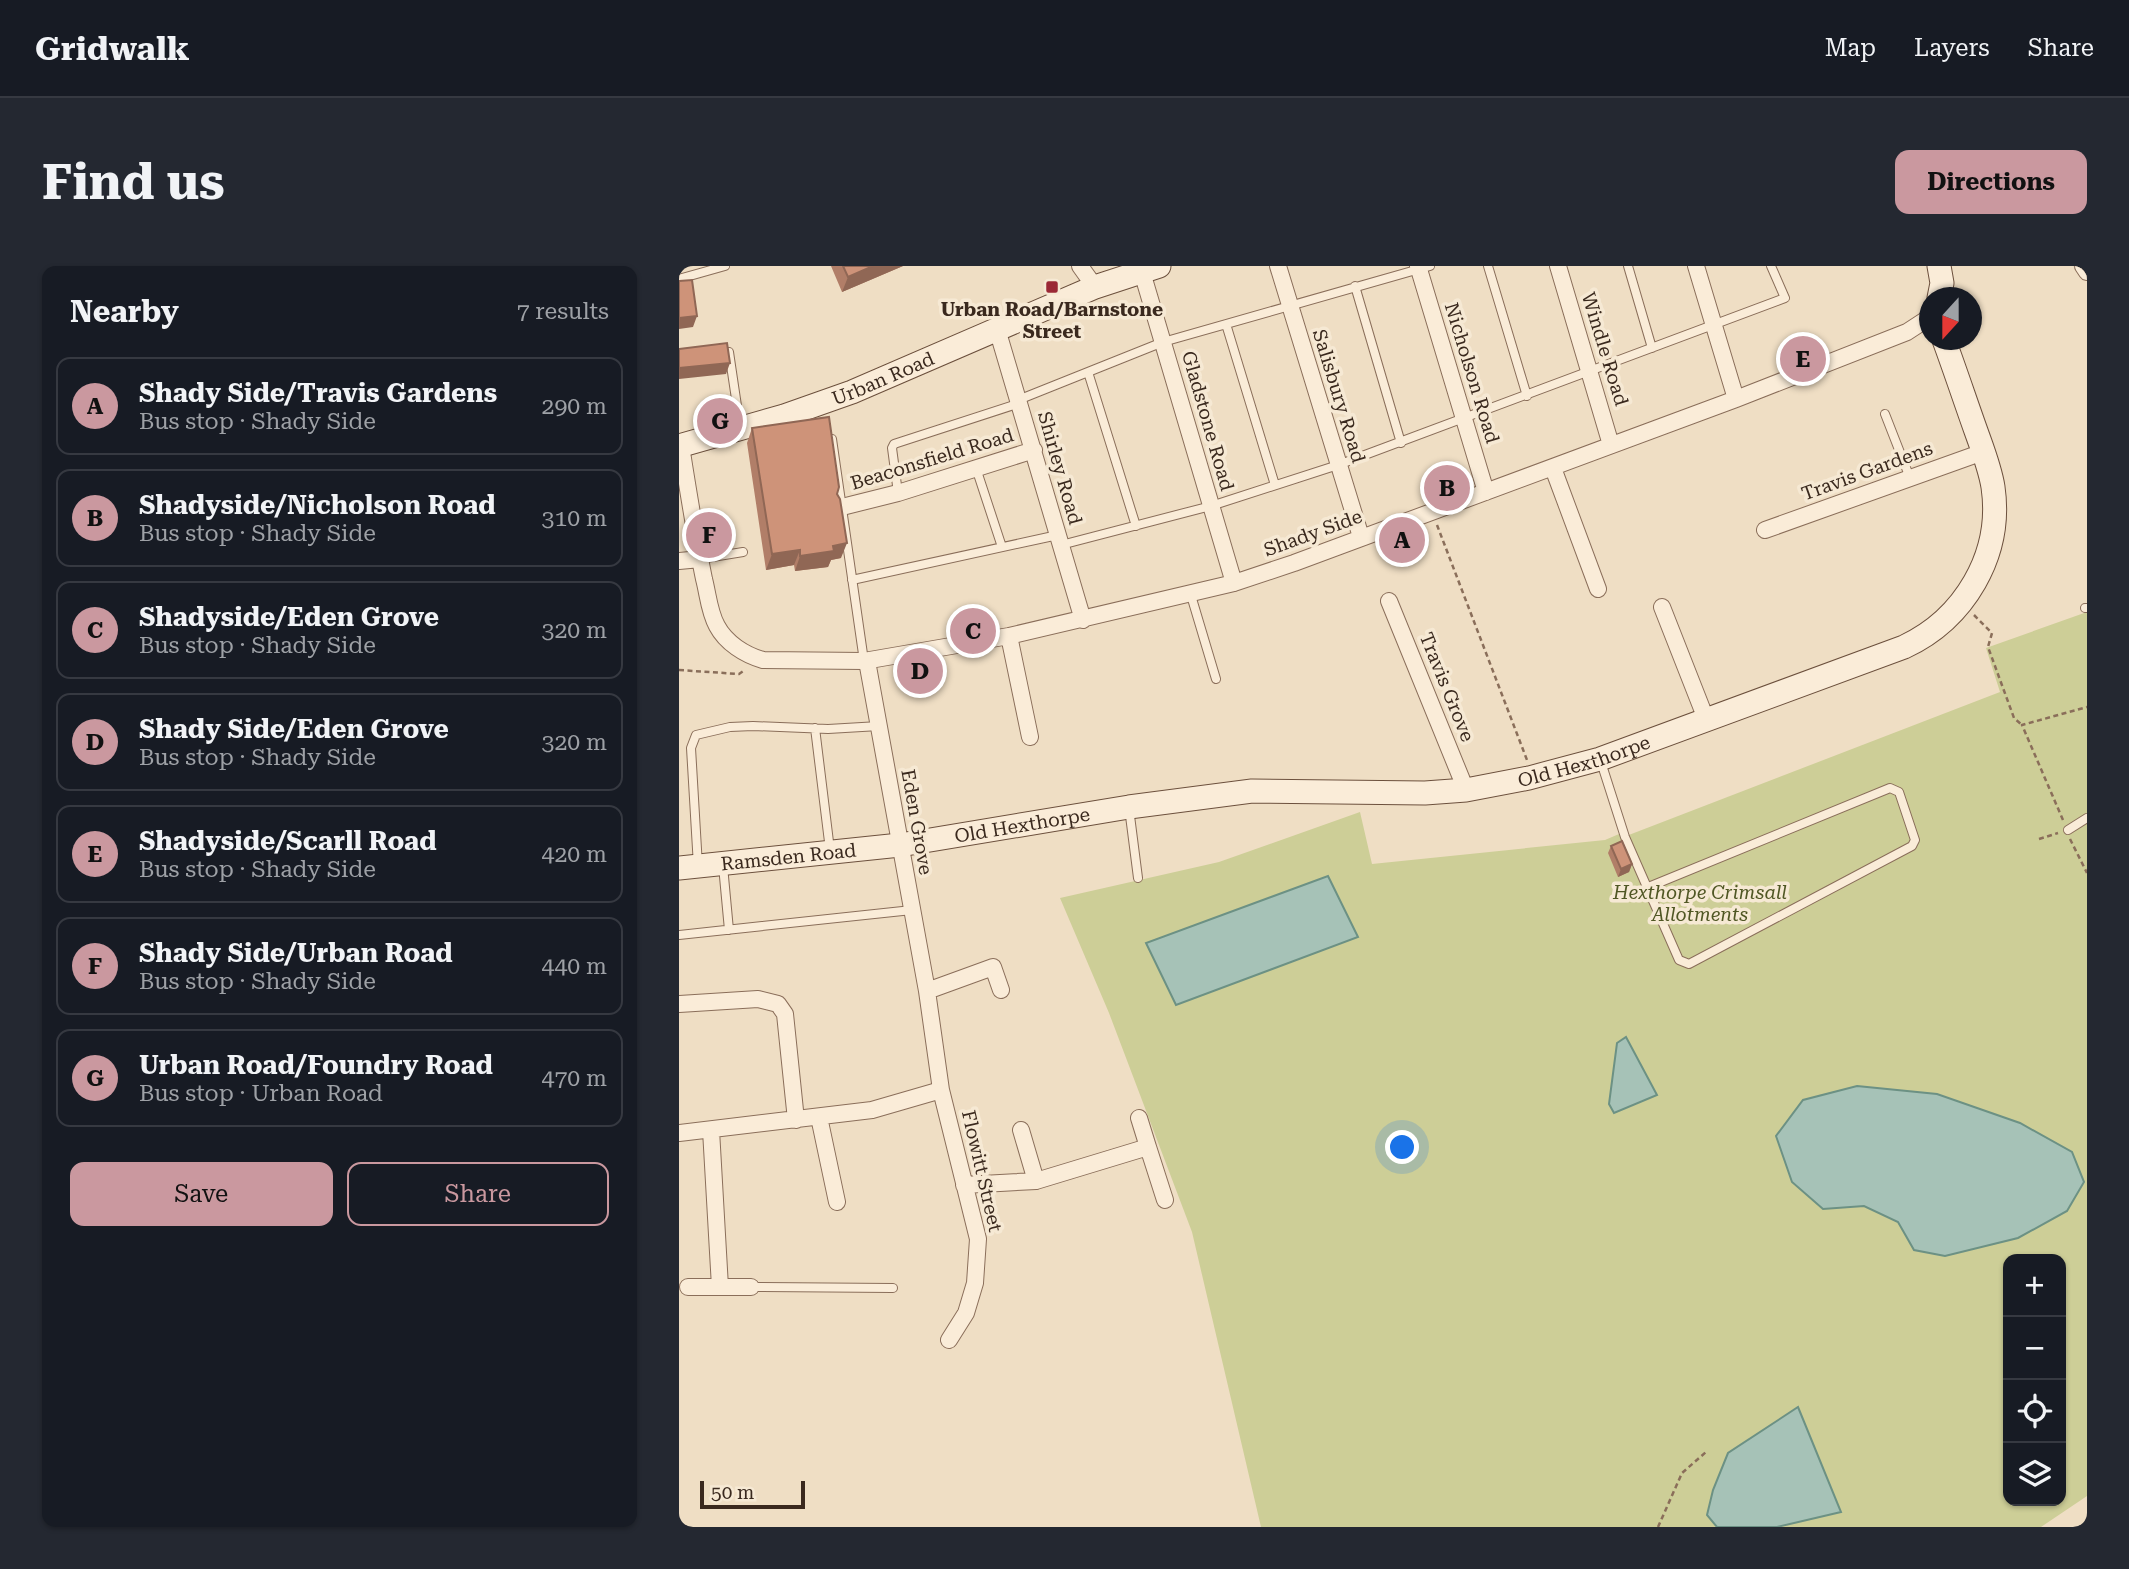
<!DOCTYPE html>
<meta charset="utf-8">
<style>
:root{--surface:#171b24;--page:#242831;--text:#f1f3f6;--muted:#9ea1a6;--line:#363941;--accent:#ca989f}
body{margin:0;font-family:"Roboto Serif",serif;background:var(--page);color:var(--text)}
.controls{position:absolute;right:21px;bottom:21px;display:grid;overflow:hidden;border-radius:14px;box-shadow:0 2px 5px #0004}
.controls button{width:63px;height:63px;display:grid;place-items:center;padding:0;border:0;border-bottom:2px solid var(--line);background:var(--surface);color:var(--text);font:35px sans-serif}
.compass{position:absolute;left:1240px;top:21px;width:63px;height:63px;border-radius:50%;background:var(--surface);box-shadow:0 2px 5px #0004;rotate:201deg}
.scale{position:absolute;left:21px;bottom:18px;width:105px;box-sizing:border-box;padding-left:7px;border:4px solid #3a291e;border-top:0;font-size:19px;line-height:24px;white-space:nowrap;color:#3a291e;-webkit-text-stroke:5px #f6e9d4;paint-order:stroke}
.you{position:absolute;left:724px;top:882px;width:24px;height:24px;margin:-18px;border:5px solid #fff;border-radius:50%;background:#1a73e8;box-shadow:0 0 0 10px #1a73e833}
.badge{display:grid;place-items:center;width:46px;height:46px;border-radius:50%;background:var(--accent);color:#111;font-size:23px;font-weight:700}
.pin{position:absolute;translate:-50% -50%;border:4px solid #fff;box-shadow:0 2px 7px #0006}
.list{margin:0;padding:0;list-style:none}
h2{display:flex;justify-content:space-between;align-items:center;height:91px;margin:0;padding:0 28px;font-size:30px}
h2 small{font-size:23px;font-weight:400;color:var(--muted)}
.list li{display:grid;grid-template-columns:46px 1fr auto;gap:21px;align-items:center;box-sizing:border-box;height:98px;margin:0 14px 14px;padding:0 14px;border:2px solid var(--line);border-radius:14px}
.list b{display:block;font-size:26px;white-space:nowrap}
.list p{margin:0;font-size:23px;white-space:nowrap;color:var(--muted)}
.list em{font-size:23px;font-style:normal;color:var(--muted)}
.actions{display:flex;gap:14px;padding:21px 28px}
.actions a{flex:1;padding:16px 0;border:2px solid var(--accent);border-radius:14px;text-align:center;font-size:24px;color:var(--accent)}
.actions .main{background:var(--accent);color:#111}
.icon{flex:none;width:38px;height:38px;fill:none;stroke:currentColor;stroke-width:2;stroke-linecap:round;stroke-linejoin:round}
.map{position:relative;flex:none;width:1408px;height:1261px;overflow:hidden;border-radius:14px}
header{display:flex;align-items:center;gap:42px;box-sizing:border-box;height:98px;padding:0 35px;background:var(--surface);border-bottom:2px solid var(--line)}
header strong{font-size:33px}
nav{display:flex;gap:38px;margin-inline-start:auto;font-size:24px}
.intro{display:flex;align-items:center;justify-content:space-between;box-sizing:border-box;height:168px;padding:0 42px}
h1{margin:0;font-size:49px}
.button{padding:18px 32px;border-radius:14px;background:var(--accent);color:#111;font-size:24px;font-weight:700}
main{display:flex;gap:42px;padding:0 42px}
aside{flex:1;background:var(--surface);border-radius:14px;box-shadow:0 2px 5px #0004}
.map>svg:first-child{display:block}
.green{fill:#cdce97;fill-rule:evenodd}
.water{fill:#a6c2b7;stroke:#6c9184;stroke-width:2}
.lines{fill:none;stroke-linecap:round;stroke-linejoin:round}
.lane-casing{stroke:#8a6e5a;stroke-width:10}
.street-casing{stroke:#8a6e5a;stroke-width:18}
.secondary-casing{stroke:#6c503d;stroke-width:25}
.path{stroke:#8a6e5a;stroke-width:2.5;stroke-dasharray:5 3.5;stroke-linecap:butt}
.lane{stroke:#faecd8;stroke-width:8}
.street{stroke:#faecd8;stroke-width:16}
.secondary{stroke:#faecd8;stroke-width:23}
.wall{fill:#b17e68}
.shaded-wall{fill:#906755}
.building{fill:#ce9379;stroke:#906755;stroke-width:2}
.poi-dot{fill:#9b2835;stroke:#f6e9d4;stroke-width:2.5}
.labels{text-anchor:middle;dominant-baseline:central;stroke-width:7;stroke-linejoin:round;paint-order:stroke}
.poi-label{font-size:19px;font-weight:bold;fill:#3a291e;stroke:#f6e9d4}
.street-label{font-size:19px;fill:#3a291e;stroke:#f6e9d4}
.park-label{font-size:19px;font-style:italic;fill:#505724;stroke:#f6e9d4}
</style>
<header>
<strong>Gridwalk</strong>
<nav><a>Map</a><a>Layers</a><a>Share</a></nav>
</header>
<div class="intro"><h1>Find us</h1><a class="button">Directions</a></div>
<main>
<aside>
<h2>Nearby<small>7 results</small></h2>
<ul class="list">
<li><span class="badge">A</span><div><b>Shady Side/Travis Gardens</b><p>Bus stop · Shady Side</p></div><em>290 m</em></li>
<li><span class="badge">B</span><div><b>Shadyside/Nicholson Road</b><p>Bus stop · Shady Side</p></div><em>310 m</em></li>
<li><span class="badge">C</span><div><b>Shadyside/Eden Grove</b><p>Bus stop · Shady Side</p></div><em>320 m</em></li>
<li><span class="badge">D</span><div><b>Shady Side/Eden Grove</b><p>Bus stop · Shady Side</p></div><em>320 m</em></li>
<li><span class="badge">E</span><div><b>Shadyside/Scarll Road</b><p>Bus stop · Shady Side</p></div><em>420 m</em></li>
<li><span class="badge">F</span><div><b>Shady Side/Urban Road</b><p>Bus stop · Shady Side</p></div><em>440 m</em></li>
<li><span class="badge">G</span><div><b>Urban Road/Foundry Road</b><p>Bus stop · Urban Road</p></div><em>470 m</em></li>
</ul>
<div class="actions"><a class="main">Save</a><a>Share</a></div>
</aside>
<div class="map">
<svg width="1408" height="1261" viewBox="0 0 1408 1261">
<rect width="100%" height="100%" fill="#efdec4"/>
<path class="green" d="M1408,346V1230L1362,1261H582L513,966L430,747L381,632L540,596L681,546L693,598L926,574L940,568L942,572L1321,426L1307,382ZM1329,993H1382V1235H1329Z"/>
<path class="water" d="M649,610L679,671L497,739L467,677Z
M947,771L978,829L935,847L930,838L938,777Z
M1178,820L1258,828L1341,857L1393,886L1405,916L1388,945L1339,972L1266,990L1235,984L1219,956L1185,940L1144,943L1113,916L1097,870L1124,834Z
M1119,1141L1162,1246L1098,1261H1038L1028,1249L1034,1224L1049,1187Z"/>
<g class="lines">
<defs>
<path id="lane" d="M809,0L848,130
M949,0L973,82
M0,13L46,0
M676,20L722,177
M547,58L596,219
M50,86L61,160
M409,106L457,260
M339,134L484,76L751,0
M1206,148L1231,212
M153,173L185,395
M297,202L323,281
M219,227L213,182L215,178L341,137
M382,279L532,240L659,199L1106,32L1092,0
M21,293L64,286
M173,314L379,269
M511,326L537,413
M1406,342H1408
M136,462L151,584
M922,496L946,571L1000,694L1010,698L1233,580L1236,574L1220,526L1211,522L967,622
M450,542L459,612
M1389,564L1408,552
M19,600L12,482L17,469L51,461L74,460L149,463L200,460
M44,600L50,664
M0,669L233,644
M72,1021L214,1022"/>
<path id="street" d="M401,0L416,21
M599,0L682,271
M739,0L807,226
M879,0L932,179
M1017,0L1057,133
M1404,0L1408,6
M463,6L555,317
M318,63L404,354
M2,180C9,224 16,269 25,313C29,328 30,346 38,360C47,377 66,389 84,394L185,395L330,370L555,317L615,297L1057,133L1228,66L1251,51
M874,202L919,323
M163,241L219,227L355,184
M1086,264L1304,186
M0,295L21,293
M710,335L787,524
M983,341L1027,453
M330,370L351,471
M188,395L248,725L262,824L299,973L296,1017L287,1047L270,1074
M248,725L314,701L322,724
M0,738L79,733L99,738L106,748L117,854
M140,851L158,936
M460,852L469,881
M342,864L357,915
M0,867L193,844L262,824
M285,919L357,915L469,881L486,934
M9,1021H41L32,864
M41,1021H72"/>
<g id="secondary">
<path d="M1260,0L1263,17L1260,32"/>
<path id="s1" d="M0,180L105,150L173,126L416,21L480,0"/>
<path id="s2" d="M0,602L221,579L450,541L573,525L746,527L787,524L850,512L921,493L1225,381C1285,353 1324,289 1314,221C1311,202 1303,182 1297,165C1286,134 1276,104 1265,74"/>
</g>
</defs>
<use href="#lane" class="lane-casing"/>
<use href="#street" class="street-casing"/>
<use href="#secondary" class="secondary-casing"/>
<path class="path" d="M758,259L848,494
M1295,349L1313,367L1309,381L1335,452L1343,459
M0,404L60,408L66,404
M1384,554L1343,459L1408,441
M1360,573L1379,567
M1391,573L1408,607
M979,1261L1003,1207L1027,1186"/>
<use href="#lane" class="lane"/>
<use href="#street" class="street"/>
<use href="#secondary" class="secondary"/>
</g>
<path class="wall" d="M152,0H224L163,26Z
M73,162L158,228L162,292L152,294L149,301L116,305L115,299L87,304L68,177Z
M932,580L953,598L950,606L939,611L929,587Z"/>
<path class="shaded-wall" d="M0,0H11L0,4Z
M194,0H224L163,26L169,11Z
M18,50L14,61L0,63V52Z
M51,97L47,108L0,113V102Z
M168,277L162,292L152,294L149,301L116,305L121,290L154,280Z
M121,284L115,299L87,304L93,288Z
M953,598L950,606L939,611L942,603Z"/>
<path class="building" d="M164,0H194L169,11Z
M13,14L18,50L0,52V15Z
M48,77L51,97L0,102V83Z
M150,151L160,221L158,228L161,233L168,277L154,280L155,285L121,290V284L93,288L73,162Z
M943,575L953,598L942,603L932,580Z"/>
<rect class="poi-dot" x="366" y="14" width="14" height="14" rx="3.5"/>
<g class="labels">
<g class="poi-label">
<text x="373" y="43">Urban Road/Barnstone<tspan x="373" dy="22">Street</tspan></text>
</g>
<g class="street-label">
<text transform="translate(926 83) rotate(73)">Windle Road</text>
<text transform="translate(793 107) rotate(73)">Nicholson Road</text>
<text stroke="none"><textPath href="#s1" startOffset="215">Urban Road</textPath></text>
<text transform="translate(660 130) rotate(73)">Salisbury Road</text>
<text transform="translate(529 155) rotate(74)">Gladstone Road</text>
<text transform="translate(253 193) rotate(-17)">Beaconsfield Road</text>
<text transform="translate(381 202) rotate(74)">Shirley Road</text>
<text transform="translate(1188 205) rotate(-20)">Travis Gardens</text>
<text transform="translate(634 267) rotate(-20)">Shady Side</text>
<text transform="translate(768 421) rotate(68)">Travis Grove</text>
<text stroke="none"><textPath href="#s2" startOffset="914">Old Hexthorpe</textPath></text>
<text transform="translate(238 556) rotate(80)">Eden Grove</text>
<text stroke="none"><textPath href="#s2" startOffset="346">Old Hexthorpe</textPath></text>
<text stroke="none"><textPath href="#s2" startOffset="110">Ramsden Road</textPath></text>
<text transform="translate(303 905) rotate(77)">Flowitt Street</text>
</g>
<g class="park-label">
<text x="1021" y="626">Hexthorpe Crimsall<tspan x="1021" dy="22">Allotments</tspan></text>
</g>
</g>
</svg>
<div class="controls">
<button>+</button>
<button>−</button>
<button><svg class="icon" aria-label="locate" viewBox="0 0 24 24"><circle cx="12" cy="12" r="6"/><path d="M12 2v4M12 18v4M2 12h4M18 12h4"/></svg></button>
<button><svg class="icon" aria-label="layers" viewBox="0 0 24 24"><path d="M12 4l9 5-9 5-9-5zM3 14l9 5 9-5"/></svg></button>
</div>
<svg class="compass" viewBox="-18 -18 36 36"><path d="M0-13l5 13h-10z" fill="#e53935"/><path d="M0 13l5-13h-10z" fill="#9ea1a6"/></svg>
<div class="scale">50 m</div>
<div class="you"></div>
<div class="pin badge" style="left:723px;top:274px">A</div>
<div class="pin badge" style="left:768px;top:222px">B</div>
<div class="pin badge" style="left:294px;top:365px">C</div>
<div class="pin badge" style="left:241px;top:405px">D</div>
<div class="pin badge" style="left:1124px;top:93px">E</div>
<div class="pin badge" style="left:30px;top:269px">F</div>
<div class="pin badge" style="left:41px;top:155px">G</div>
</div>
</main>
